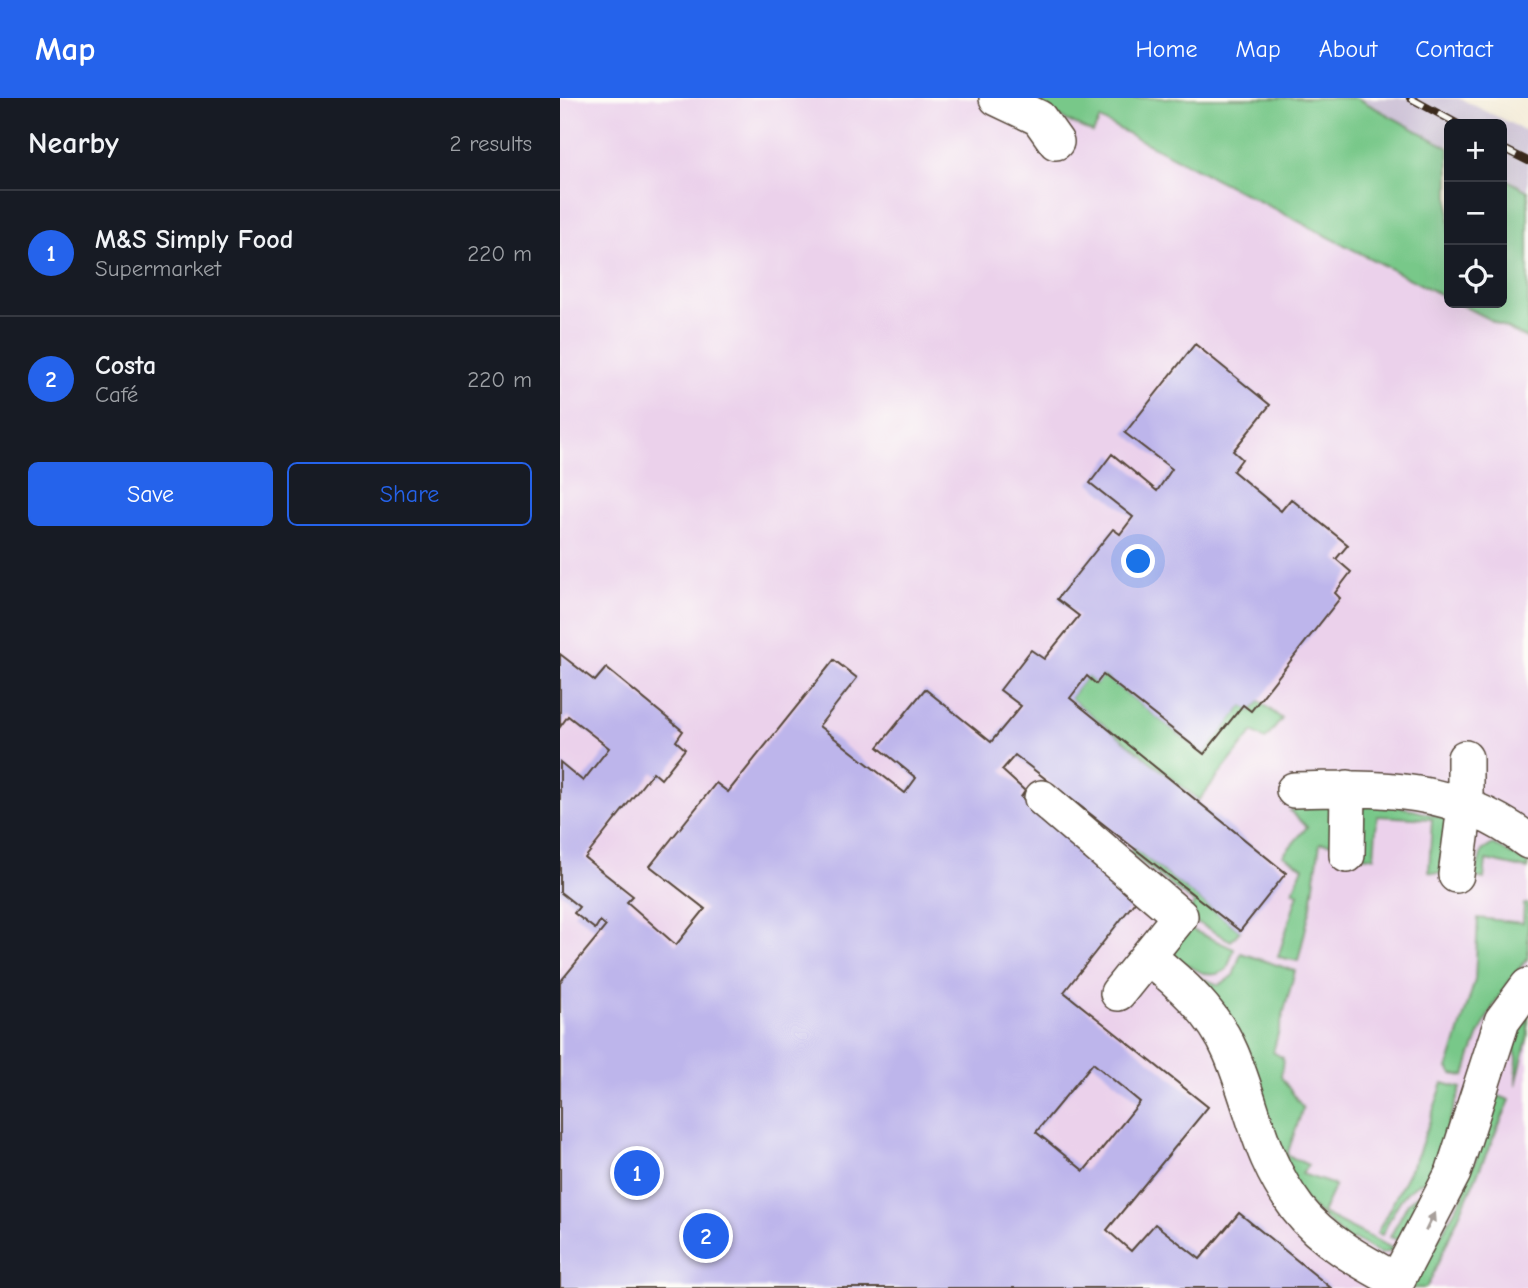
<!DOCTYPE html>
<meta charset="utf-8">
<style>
:root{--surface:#171b24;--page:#242831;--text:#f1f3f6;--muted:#9ea1a6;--line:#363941;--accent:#2563eb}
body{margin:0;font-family:"Comic Neue",sans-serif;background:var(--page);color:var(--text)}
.controls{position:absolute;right:21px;top:21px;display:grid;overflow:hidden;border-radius:10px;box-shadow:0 7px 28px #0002}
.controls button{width:63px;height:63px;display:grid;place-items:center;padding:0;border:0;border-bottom:2px solid var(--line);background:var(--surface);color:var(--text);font:35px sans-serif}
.you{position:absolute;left:579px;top:464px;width:24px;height:24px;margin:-18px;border:5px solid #fff;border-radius:50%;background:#1a73e8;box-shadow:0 0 0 10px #1a73e833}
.badge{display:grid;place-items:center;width:46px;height:46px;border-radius:50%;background:var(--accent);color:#fff;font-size:23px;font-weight:700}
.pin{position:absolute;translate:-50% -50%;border:4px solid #fff;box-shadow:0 2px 7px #0006}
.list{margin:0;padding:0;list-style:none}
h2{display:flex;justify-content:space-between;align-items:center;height:91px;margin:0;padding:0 28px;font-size:30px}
h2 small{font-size:23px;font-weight:400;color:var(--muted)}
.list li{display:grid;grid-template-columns:46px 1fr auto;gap:21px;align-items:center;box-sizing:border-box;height:126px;padding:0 28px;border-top:2px solid var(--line)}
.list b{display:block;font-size:26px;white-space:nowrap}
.list p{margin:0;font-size:23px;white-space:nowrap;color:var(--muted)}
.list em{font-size:23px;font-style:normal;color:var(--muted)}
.actions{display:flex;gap:14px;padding:21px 28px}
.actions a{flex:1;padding:16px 0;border:2px solid var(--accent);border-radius:10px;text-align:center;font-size:24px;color:var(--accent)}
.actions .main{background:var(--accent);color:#fff}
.icon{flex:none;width:38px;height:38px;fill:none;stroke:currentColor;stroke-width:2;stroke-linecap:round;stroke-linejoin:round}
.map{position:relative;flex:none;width:968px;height:1190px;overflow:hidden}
header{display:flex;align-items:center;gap:42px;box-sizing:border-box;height:98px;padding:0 35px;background:var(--accent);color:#fff}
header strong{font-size:33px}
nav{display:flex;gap:38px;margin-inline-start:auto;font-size:24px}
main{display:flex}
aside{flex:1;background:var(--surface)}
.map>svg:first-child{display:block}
.built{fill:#ebd1eb}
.industrial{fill:#cbbfd5}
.green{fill:#78c889;stroke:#5a7954;stroke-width:2}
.building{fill:#bdb5eb;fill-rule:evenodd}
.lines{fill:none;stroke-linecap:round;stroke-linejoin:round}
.minor-casing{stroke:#57473a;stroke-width:38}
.minor{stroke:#fff;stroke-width:35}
.rail-casing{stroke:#3b2a1e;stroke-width:8}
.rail{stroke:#fdfcf7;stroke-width:5;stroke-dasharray:16;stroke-linecap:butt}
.oneway{fill:#a79f9a}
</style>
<header>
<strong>Map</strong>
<nav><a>Home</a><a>Map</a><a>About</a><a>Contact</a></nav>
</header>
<main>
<aside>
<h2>Nearby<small>2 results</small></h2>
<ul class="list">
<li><span class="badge">1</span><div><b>M&amp;S Simply Food</b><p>Supermarket</p></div><em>220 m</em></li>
<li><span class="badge">2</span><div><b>Costa</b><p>Café</p></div><em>220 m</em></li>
</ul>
<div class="actions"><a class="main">Save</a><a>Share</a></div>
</aside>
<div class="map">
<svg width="968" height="1190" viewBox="0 0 968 1190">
<rect width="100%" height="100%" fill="#fdfcf7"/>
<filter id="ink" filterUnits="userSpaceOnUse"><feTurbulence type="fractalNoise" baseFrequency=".0143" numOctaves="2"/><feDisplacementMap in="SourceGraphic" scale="14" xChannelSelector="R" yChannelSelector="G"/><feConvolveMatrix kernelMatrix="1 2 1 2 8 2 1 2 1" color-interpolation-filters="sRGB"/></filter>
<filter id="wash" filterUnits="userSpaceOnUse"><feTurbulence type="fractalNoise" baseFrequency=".00686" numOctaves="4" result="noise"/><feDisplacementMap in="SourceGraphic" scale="28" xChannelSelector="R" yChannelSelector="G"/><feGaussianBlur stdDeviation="1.57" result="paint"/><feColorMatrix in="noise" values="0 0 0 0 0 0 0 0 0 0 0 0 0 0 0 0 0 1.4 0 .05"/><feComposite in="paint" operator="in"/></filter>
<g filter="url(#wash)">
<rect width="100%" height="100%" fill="#f4ecd8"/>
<path class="built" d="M0,0H770L889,62V205H942L968,102V1190H0Z"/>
<path class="industrial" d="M770,0H899L968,34V102L942,89V26H889V62Z"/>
<path class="green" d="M459,0H797L889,50V201L540,21L533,35Z
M942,79L968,93V241L897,205H942Z
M543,577L644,656L683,607L691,613L699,603L722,621L705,642L693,634L639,702L510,600L527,578L536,586Z
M815,702L884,720L888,727L887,776L869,774L872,721L817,718L814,759L796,758L798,713Z
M772,705L778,746L760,745L751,808L738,863L718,859L738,795L733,793L743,769L723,757L747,729L730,713L742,707Z
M933,746L968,766V771L926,762L924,781L915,779L922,753Z
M573,750L680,833L671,843L636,824L630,813L634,805L570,755Z
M964,806H968V860C938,895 916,933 905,978L892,976L888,970L915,882L918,820L963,825Z
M626,829L674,851L667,871C649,885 632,869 615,859V851Z
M681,855L735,873L713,954L723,960L721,979L743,1010L727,1057L748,1067L742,1076L775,1087L762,1115L834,1151L832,1153L820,1156L794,1141L790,1144L744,1102L717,1060L698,1014L695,990L670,927L643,892L623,873L659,887L673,878Z
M968,916V937L956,987L957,960L954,949Z
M883,985L901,990L868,1082C841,1089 834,1114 822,1137L817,1135L858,1056Z
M936,997L950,1002L947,1009L870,1183L866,1190H851L904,1096V1083L915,1064Z
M865,1090L840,1143L830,1139L848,1105Z"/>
<g id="blocks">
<path class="building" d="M635,246L710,307L673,353L682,361L673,373L721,413L731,401L788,447L776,461L791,474L775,495L780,500L691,613L683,607L644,656L543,577L536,586L527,578L510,600L726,775L680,833L455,657L442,672L465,693L461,699L581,796L504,894L648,1009L547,1132L571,1153L595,1126L640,1161L679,1115L771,1190H0V884L46,828L40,823L35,831L14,815L19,809L0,794V664L23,683L49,650L8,618L0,629V556L35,583L46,570L123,633L116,643L125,651L101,681L93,674L25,760L73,798L67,804L116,847L145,811L90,768L156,685L168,694L274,562L297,580L259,628L345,695L356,680L318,649L365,591L431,644L461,608L440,592L471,552L484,561L519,518L497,501L553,431L560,436L573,419L530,385L552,356L597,393L612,371L565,335ZM533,965L580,1004L524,1073L476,1034Z"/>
</g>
</g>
<g filter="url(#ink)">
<use href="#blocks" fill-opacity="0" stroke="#57473a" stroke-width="2"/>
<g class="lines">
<defs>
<path id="minor" d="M437,0L479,20L496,44
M734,692C819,689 897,688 968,743
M482,700L620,818L558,895
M787,757L788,690
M896,777L905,709V660
M588,859C621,885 654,915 671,955C695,1012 698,1058 738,1111C763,1143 802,1164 837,1183
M833,1190L893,1075L942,923L968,888"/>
</defs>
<use href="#minor" class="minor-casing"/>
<use href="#minor" class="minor"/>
<defs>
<path id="rail" d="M850,0L898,26
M942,50L968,63"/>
</defs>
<use href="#rail" class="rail-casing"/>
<use href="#rail" class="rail"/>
</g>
<defs><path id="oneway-solid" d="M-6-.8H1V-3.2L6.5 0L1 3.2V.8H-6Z" transform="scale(1.75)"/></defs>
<use class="oneway" href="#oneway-solid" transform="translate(870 1124) rotate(-64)"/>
</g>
</svg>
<div class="controls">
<button>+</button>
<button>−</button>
<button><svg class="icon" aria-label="locate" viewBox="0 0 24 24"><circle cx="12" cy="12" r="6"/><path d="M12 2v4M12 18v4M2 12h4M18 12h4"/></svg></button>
</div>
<div class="you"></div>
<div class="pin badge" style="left:77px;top:1075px">1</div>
<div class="pin badge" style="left:146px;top:1138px">2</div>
</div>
</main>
